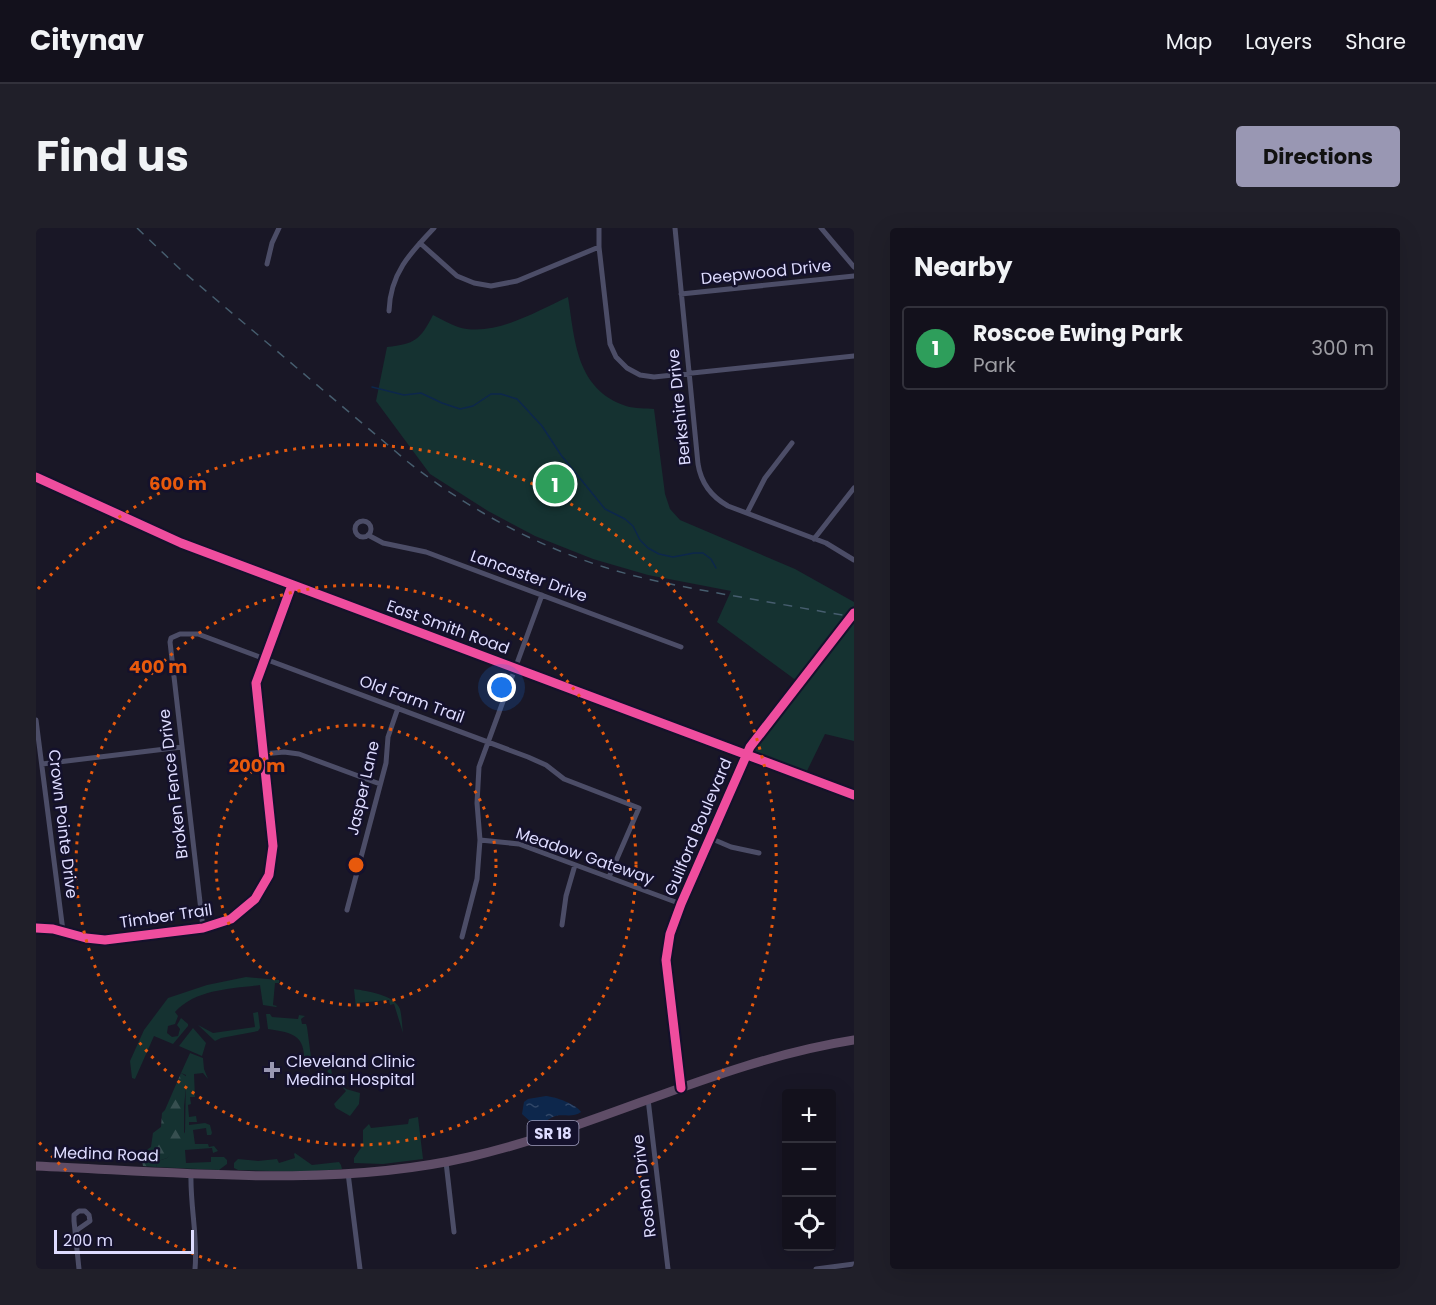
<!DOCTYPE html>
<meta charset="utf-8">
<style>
:root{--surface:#13111c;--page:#201f29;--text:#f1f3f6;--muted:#9d9da3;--line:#32313b;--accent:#9997b3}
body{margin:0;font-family:Poppins,sans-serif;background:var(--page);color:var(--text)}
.controls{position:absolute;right:18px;bottom:18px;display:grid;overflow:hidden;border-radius:6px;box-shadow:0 6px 24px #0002}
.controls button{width:54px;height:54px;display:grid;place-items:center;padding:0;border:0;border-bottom:2px solid var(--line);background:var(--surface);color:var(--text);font:30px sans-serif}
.scale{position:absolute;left:18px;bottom:15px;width:140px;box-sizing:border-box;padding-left:6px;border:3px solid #dedcff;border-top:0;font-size:16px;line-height:21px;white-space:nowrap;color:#dedcff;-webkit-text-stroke:4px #14112c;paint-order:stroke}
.you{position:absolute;left:466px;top:460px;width:21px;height:21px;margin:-15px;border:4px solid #fff;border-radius:50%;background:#1a73e8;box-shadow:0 0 0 9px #1a73e833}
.badge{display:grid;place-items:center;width:39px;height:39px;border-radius:50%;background:var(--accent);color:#fff;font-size:20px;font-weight:700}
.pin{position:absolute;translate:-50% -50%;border:3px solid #fff;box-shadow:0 2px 6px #0006}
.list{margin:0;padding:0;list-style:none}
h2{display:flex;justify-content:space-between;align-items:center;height:78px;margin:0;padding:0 24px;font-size:26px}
h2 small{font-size:20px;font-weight:400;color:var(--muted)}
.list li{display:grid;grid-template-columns:39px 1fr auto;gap:18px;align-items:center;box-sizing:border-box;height:84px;margin:0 12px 12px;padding:0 12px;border:2px solid var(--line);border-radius:6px}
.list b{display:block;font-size:22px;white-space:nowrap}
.list p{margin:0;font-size:20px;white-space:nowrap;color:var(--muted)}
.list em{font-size:20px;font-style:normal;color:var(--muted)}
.icon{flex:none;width:33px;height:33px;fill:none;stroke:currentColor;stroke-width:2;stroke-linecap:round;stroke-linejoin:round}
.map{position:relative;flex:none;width:818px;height:1041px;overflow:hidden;border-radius:6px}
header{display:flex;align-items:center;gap:36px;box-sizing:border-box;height:84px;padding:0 30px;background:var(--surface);border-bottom:2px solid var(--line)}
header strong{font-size:28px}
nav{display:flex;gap:33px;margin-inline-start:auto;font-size:21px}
.intro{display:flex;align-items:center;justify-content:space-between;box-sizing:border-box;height:144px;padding:0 36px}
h1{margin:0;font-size:42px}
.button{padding:15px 27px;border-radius:6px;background:var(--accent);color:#111;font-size:21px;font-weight:700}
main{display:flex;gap:36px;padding:0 36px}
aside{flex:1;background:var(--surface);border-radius:6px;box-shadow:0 6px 24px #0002}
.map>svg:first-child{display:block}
.green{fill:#153231}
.forest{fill:url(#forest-firs)}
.water{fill:url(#water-ripples)}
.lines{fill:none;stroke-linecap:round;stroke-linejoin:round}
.stream{stroke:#0d274c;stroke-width:1.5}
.street{stroke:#4c4d67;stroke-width:5}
.secondary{stroke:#50516c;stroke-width:7}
.highway{stroke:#5f4d67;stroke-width:9}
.rail{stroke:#465d6e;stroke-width:1.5;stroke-dasharray:9 8;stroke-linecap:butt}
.cycleway-casing{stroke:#14112c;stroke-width:13}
.cycleway{stroke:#ef4d9e;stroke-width:9}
.ring{fill:none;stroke:#e8590c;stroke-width:3;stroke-dasharray:3 6}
.poi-dot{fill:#9997b3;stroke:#14112c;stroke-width:2}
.labels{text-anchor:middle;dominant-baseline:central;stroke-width:5;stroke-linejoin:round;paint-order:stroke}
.shield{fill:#14112c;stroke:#a19fc0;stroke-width:1.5}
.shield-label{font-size:15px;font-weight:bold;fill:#dedcff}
.street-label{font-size:16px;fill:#dedcff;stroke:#14112c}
.poi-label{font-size:16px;fill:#dedcff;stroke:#14112c;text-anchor:start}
.centre{fill:#e8590c;stroke:#14112c;stroke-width:3}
.ring-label{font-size:18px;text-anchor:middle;font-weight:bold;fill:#e8590c;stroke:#14112c;stroke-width:5;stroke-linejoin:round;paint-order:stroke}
</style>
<header>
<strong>Citynav</strong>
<nav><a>Map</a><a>Layers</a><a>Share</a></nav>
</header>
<div class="intro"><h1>Find us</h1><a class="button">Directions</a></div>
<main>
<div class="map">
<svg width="818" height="1041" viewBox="0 0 818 1041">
<defs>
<pattern id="forest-firs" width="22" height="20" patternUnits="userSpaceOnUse" patternTransform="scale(1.5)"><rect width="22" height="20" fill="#153231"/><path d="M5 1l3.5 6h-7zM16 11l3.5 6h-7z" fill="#374f50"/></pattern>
<pattern id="water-ripples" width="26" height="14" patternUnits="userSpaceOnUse" patternTransform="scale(1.5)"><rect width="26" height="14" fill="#0d274c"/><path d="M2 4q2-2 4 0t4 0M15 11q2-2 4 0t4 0" fill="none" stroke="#304667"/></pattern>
</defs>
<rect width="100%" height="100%" fill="#191726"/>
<path class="green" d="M532,69C539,113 540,161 590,178C599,181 610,180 618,181L629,266L634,281L644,292L759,341L818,374V378L761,453L681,394L695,363L612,347L557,331L499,308L452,283L394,246L340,173L351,119C379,116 384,112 397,87C405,91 414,96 422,99C457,110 501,83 532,69Z
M818,389V513L789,506L769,547L711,525Z
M210,749L243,752V755H239L237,777L241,778L240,779L227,777L224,757C194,761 160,761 139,784L142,788L139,796L132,798L131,805L136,809L142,808L144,801L141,797L145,790L152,796V798L137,816L118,808L99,851L96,850L94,833L108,802L132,770L171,757Z
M318,761C331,763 359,767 364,781C366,789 366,798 367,805L358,776L354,777L353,772L321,775L320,780Z
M222,784L224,800L222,803L185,810L179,813L162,797L177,805L219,799L217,785Z
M230,786H234L236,789L262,791L263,787L269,788L265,791L266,796H270L271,799L276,837L273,840L274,845L272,840H268C270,809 261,805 232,801Z
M157,800L170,815L166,828L143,818Z
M154,825L167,830L168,841L172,851L167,845L158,846L159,869H154L155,876L152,877L153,889L160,888L161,894H153V897L169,895L174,897L176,905L175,907H171L170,900L157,902L159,916H172L173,919L178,918L182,923L177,925L176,920L149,922L150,935L175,934V929H188L191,932V936L183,942L120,939L122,933L131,930L149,904L150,847L145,845Z
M295,840L296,847L310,861L324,865L323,876L314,888L300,880L298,876L310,863L291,843Z
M382,889L387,931L347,936L318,935V930L327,917V902L333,896L335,900L372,896L373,891Z
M259,925L276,937L303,934L305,937L306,941L265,944L202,942L198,940V935L202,931L222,933L241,931L243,935L259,930L258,926Z"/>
<path class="forest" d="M145,845L151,849L148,878V910L131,930L122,933L120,939L107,938L105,926L115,919L117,905L125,899L126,885L129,882Z"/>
<path class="water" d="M510,868C520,869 540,876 545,884C536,891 524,884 515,890C507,894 506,897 496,895L486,886L488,874L492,871Z"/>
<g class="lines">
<path class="stream" d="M336,159L368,167L385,165L406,175L424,181L437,178L455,166H465L481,171L506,198L525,227L569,281L589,291L597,298L604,312L612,320L623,326L637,329L658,325H667L675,331L680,340"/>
<path class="street" d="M563,0V19L574,116L580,129L591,140L604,147L618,149L818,128
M639,0L662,236C665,255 676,269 692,278L790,315L818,332
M785,0L818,39
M384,15L421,48L438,55L455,58L481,53L563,19
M231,36L236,15L243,0
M645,66L818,48
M353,83C354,46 374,25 398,0
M711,285L729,250L756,215
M319 301a8 8 0 1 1 16 0a8 8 0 1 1-16 0Z
M332,307L347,315L390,324L645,419
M778,311L818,260
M0,492L27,703
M227,526L248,524L263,526L344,556
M6,536L146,519
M674,610L695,619L723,625
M444,612L483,616L645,676
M311,682L350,535L352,509L362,480
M526,697L530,668L539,637
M0,700L17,701L50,710L69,712L167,700L195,691L219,671L233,647L237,618L220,455L256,357
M167,700L134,414L135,410L144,406H162L492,529L510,537L528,551L603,580L573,649
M426,709L441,651L444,612L441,575L443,539L506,367
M612,871L632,1041
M410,934L418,1004
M312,945L324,1041
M155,946C154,978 162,1009 159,1041
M39,1008L41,1002L54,993L53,987L49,983H43L38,987V993L43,1041
M780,1041L818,1036"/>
<path class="secondary" d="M0,249L145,315L818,567
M645,860L630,732L634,706L645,676L714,519L818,385"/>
<path class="highway" d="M0,938C141,944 295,961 433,929C564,899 684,833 818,812"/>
<path class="rail" d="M101,0L144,41L372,234C431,280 496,316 568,339C608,352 650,359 692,367C734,374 776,382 818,389"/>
<defs>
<path id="cycleway" d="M0,249L145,315L818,567
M0,700L17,701L50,710L69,712L167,700L195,691L219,671L233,647L237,618L220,455L256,357
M645,860L630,732L634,706L645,676L714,519L818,385"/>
</defs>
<use href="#cycleway" class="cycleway-casing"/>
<use href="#cycleway" class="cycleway"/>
</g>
<g class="ring">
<circle cx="320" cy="637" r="140"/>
<circle cx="320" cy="637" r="280"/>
<path d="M200 1041A421 421 0 0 1 2 913M2 361A421 421 0 1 1 440 1041"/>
</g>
<path class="poi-dot" d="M233 833h6v6h6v6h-6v6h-6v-6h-6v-6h6z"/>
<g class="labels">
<rect class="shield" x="491.5" y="893" width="51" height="24" rx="4.5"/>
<g class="shield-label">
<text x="517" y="905">SR 18</text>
</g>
<g class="street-label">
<text transform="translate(730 44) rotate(-6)">Deepwood Drive</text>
<text transform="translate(643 179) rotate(-96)">Berkshire Drive</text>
<text transform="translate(493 348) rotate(20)">Lancaster Drive</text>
<text transform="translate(412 399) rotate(20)">East Smith Road</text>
<text transform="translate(376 471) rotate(20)">Old Farm Trail</text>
<text transform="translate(137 556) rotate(-97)">Broken Fence Drive</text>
<text transform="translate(327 560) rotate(-77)">Jasper Lane</text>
<text transform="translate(27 596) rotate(83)">Crown Pointe Drive</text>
<text transform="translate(662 599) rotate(-67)">Guilford Boulevard</text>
<text transform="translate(549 628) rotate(19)">Meadow Gateway</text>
<text transform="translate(130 688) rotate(-8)">Timber Trail</text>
<text transform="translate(70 926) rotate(2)">Medina Road</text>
<text transform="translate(608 958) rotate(-97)">Roshon Drive</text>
</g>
<g class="poi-label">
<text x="250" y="833">Cleveland Clinic<tspan x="250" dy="18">Medina Hospital</tspan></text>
</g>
</g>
<circle cx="320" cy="637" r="9" class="centre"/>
<g class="ring-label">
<text x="142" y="262">600 m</text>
<text x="122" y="445">400 m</text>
<text x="221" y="544">200 m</text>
</g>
</svg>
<div class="controls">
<button>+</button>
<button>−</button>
<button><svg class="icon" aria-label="locate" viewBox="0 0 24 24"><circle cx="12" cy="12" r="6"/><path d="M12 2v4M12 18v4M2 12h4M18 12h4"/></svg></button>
</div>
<div class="scale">200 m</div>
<div class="you"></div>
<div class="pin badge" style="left:519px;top:256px;background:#2e9e5b">1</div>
</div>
<aside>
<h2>Nearby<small></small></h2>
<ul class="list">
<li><span class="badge" style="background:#2e9e5b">1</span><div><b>Roscoe Ewing Park</b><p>Park</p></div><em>300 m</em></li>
</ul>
</aside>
</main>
